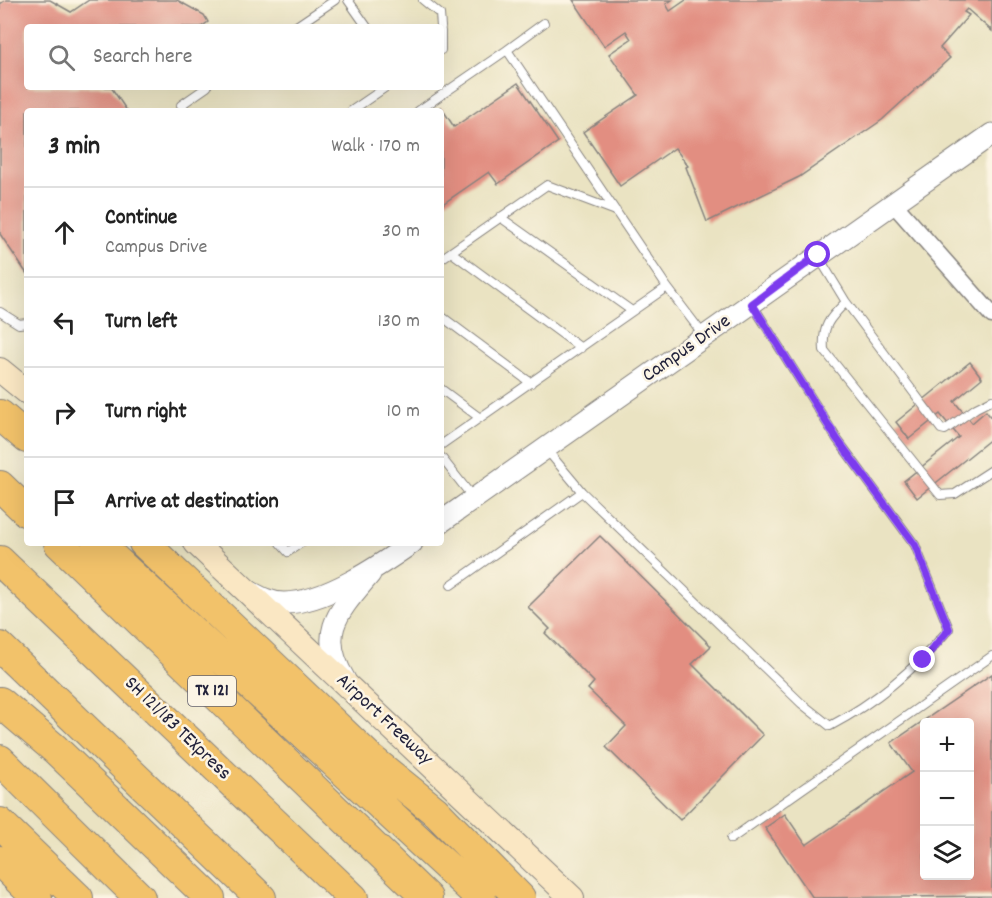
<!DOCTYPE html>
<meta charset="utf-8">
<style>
:root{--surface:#fff;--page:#f2f2f2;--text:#222;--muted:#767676;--line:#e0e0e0}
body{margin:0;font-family:Dekko,sans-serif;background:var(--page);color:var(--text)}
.controls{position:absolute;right:18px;bottom:18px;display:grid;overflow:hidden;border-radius:6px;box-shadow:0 6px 24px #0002}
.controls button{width:54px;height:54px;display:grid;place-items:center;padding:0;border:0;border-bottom:2px solid var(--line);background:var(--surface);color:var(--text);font:30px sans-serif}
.stop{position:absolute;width:18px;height:18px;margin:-14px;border:4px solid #7c3aed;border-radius:50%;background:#fff}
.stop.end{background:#7c3aed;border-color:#fff;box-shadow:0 2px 6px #0008}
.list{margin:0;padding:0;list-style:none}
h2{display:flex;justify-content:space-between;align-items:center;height:78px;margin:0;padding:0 24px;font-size:26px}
h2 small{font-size:20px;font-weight:400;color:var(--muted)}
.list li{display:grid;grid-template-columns:39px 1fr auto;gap:18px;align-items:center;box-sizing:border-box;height:90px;padding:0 24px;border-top:2px solid var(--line)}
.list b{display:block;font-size:22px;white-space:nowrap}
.list p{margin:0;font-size:20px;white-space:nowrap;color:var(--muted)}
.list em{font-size:20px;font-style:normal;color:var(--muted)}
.icon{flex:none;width:33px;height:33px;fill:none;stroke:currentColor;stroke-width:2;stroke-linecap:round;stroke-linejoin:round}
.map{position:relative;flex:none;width:992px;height:898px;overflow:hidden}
.search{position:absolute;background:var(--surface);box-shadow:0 6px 24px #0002;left:24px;top:24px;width:420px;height:66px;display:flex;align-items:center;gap:15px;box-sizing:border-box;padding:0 21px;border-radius:6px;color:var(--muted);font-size:22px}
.panel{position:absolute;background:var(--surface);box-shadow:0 6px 24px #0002;left:24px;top:108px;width:420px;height:438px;border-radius:6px}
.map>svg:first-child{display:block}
.building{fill:#e28e81;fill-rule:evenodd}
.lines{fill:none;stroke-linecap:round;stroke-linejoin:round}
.service-casing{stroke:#86827e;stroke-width:10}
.minor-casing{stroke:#86827e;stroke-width:19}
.tertiary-casing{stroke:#86827e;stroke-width:23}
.secondary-casing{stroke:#86827e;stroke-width:26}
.motorway-casing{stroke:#86827e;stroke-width:32}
.service{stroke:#fff;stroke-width:8}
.minor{stroke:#fff;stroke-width:16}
.tertiary{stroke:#fff;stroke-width:21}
.secondary{stroke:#fae7c3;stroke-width:24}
.motorway{stroke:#f2c26a;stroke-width:30}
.route{stroke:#7c3aed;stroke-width:8}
.labels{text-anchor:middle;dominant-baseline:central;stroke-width:5;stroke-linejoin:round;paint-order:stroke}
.shield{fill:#fcf5e5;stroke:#63616e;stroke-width:1.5}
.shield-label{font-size:18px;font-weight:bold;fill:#22223b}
.street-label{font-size:20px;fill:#22223b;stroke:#fcf5e5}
</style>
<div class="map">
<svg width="992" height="898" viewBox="0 0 992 898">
<rect width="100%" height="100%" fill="#fcf5e5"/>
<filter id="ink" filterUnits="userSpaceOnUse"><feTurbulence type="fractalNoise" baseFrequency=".0167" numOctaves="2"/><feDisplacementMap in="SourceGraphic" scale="12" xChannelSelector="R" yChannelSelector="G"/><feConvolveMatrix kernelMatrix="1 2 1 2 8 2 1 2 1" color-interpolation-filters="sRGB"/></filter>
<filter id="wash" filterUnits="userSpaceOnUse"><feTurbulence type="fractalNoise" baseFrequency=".008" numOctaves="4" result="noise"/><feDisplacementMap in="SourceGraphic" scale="24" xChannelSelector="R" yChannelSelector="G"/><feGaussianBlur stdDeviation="1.35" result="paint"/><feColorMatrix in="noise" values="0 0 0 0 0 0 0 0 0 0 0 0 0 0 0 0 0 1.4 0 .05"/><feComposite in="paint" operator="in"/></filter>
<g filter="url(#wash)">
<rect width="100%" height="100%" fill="#eae3c2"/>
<g id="blocks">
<path class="building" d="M6,0H50L71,12L89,0H177L204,15L208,22L201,27H27V87H111L127,111H27V274L0,234V4Z
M573,0H672L666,4L670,11L686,0H992V31L967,9L964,12L969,15L940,48L950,58L882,120L799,177L707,222L686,167L688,166L675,148L620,186L583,132L638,95L609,54L631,39L626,31L604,46Z
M518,83L558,142L498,184L489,172L441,205V111H437L441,107L454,127Z
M970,362L982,378L954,401L972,423L986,411L992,419V438L917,498L904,481L959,437L940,414L909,439L896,422Z
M600,536L711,646L692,664L763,735L680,820L606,747L626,726L588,689L594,682L545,633L550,629L528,607Z
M992,674V896L813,898L765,828L785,814L806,845L912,772L891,743ZM924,722H970V876H924Z"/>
</g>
</g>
<g filter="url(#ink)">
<use href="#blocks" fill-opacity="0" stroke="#86827e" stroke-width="1.5"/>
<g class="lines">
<defs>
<path id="service" d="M348,0L367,27
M423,0L440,14L441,27
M295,27L335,0
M441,31V50
M507,50L544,23
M186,111L181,105L207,87
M351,111L386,87
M418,111L507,50L667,287L705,337
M500,217L632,311
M451,252L581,348
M818,256L846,302L941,429L945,430L976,408L992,400
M441,259L547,185L616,211
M846,302C830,318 822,325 824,350L940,495L955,494L992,470
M0,312L19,324L27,323
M441,316L531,383
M441,389L480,418
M441,445L667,287
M546,449L582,492L801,703L830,726C876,702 916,668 949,629L915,545L837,439L752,304
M441,457L474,499
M280,543L288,552L301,543
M451,585L582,492
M731,839L992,656"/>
<path id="minor" d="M893,203L992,315"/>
<path id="tertiary" d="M441,522L992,134
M249,591C260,597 271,603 284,603C325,603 379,566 412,543
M345,680C316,632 339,611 370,574"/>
<path id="secondary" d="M0,370L27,392
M196,543L572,898"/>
<path id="motorway" d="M0,415L27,438
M0,486L27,512
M59,543L427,898
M97,543L481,898
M144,543L372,760L435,811L520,898
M0,561L353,898
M0,647L261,898
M0,702L55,749L210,898
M0,760L140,898
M0,823L78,898
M0,861L37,898"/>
</defs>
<use href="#service" class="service-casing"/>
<use href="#minor" class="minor-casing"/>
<use href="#tertiary" class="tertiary-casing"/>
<use href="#secondary" class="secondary-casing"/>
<use href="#motorway" class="motorway-casing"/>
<use href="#service" class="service"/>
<use href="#minor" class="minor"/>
<use href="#tertiary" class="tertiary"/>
<use href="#secondary" class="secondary"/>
<use href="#motorway" class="motorway"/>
</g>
</g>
<g class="lines" filter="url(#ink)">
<path class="route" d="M818,255L752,304L837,439L915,545L949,629L923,660"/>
</g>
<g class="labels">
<rect class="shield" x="188" y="676" width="48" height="30" rx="4.5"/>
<g class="shield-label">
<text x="212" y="691">TX 121</text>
</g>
<g class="street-label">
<text transform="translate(687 349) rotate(-35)">Campus Drive</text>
<text transform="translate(384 720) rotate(43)">Airport Freeway</text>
<text transform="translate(177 729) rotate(44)">SH 121/183 TEXpress</text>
</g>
</g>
</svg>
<div class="controls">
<button>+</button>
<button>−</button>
<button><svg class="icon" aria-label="layers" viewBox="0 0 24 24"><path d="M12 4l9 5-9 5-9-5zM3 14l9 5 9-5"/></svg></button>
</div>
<div class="stop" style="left:818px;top:255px"></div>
<div class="stop end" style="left:923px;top:660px"></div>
<div class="search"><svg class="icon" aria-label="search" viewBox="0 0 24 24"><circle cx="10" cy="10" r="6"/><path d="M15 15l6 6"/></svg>Search here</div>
<section class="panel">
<h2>3 min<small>Walk · 170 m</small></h2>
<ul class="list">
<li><svg class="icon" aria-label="ahead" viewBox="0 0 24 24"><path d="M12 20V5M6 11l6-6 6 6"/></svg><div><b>Continue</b><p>Campus Drive</p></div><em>30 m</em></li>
<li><svg class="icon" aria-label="left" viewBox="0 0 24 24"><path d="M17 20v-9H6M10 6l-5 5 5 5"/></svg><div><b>Turn left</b></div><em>130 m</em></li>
<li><svg class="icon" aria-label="right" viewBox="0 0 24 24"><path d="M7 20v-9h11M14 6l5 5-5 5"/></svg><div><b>Turn right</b></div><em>10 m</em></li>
<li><svg class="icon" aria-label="arrive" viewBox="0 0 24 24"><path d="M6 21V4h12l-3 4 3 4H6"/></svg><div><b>Arrive at destination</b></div></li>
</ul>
</section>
</div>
